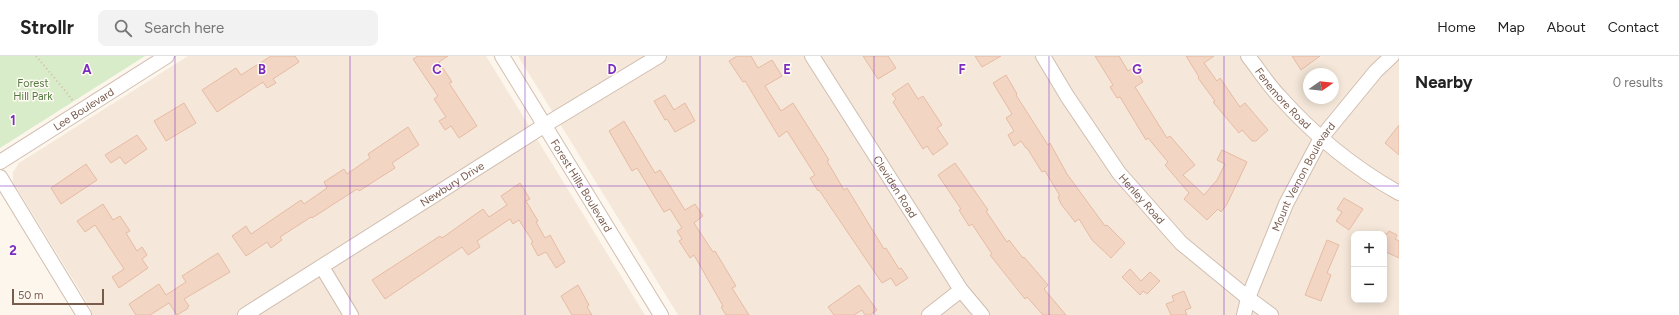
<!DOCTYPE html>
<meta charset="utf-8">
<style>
:root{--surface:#fff;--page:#f2f2f2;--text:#222;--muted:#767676;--line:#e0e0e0}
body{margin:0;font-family:Figtree,sans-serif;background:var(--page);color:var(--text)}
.controls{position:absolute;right:12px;bottom:12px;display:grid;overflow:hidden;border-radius:8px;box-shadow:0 2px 10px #0003}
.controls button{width:36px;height:36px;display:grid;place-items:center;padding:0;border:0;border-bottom:1px solid var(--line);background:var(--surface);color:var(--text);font:20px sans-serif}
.compass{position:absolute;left:1303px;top:12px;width:36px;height:36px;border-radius:50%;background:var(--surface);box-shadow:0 2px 10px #0003;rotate:76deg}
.scale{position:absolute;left:12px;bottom:10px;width:92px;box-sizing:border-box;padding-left:4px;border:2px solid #7a5c4d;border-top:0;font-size:11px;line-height:14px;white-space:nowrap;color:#7a5c4d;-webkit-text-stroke:3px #fffaf3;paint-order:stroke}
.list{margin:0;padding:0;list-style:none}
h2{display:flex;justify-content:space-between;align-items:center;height:52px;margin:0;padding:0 16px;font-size:17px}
h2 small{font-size:13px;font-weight:400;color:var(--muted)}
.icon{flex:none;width:22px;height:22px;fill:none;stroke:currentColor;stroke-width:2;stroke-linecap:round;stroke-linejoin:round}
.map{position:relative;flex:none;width:1399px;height:259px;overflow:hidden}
header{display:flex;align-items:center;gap:24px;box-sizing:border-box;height:56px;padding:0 20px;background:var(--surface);border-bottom:1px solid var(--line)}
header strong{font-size:19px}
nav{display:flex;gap:22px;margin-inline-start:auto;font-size:14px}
.search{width:280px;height:36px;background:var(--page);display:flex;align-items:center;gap:10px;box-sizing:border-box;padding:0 14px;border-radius:8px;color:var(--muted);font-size:15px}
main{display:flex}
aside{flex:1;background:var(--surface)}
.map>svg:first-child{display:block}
.residential{fill:#f5e8da;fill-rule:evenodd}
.green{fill:#d8ecc9}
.building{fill:#f3d5c3;stroke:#e6bba3}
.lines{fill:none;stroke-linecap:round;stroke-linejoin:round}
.minor-casing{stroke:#d1beb0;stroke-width:16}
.path{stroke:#d9b8a5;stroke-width:2;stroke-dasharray:1 3;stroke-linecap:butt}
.minor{stroke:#fff;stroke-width:14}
.grid{fill:none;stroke:#7b2cbf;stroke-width:1;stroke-opacity:0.55}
.labels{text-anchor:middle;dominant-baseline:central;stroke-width:3;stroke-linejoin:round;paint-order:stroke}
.park-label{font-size:11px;fill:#537a41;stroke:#fffaf3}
.street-label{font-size:11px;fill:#7a5c4d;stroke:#fffaf3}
.grid-label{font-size:13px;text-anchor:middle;font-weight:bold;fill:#7b2cbf;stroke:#fffaf3;stroke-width:3;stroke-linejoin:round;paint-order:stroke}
</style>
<header>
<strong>Strollr</strong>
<div class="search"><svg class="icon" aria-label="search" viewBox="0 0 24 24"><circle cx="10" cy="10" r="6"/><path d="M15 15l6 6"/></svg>Search here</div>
<nav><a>Home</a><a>Map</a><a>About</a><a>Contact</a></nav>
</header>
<main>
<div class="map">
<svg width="1399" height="259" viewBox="0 0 1399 259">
<rect width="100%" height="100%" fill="#fdf6ec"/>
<path class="residential" d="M188,0H486L645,259H82L91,253L13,126V116L19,107Z
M518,0H1399V259H678ZM1309,18H1333V42H1309ZM1354,178H1384V244H1354Z"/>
<path class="green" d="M0,0H145L0,92Z"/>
<path class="building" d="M271,0H295L299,6L273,23L276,27L267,32L263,26L217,56L202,34L236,12L241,19Z
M418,0H448L439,6L452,26L449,27L477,70L459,82L451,70L445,74L439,65L446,61L434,43L438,40L413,3Z
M737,0H751L758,12L772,4L782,20L765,30L781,55L793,47L829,104L827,105L844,134L847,132L884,193L886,192L899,213L901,212L908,222L896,230L891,222L882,227L819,134L818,135L810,122L815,119L787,75L779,81L745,25L743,26L729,5Z
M863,0H888L896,12L878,23Z
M975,0H1001L982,11Z
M1095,0H1119L1128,15L1134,11L1143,26L1135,31L1167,82L1170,80L1195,109L1183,119L1204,139L1217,124L1225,108L1217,104L1222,94L1247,106L1227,148L1221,156L1218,153L1207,164L1184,143L1189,137L1165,109L1168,106L1148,82L1146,84L1120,41L1117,42L1110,31L1113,29Z
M1186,0H1214L1204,7L1217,25L1220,22L1240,51L1245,47L1268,74L1256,85H1252L1242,74L1239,77L1213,46L1215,45L1198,22L1199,21Z
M1292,0H1320L1301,14Z
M1006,19L1017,38L1016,39L1048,89L1050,87L1067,118L1105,170L1107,169L1125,187L1111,202L1092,184L1079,163L1075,166L1061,148L1058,141L1060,140L1045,115L1042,116L1027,92H1026L1021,85L1014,90L1008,79L1014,75L1006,62L1012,58L993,27Z
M908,27L918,43L923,40L942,69L937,72L948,88L933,99L927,90L923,93L893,46L896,43L892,38Z
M665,39L674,54L685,47L695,65L675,76L667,63L665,64L654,45Z
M184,47L196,67L166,85L154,65Z
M624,65L655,117L660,114L685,154L695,148L703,160L694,167L713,196L715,195L736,230L732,232L749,259H726L721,251L723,250L694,199L690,202L679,185L682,183L677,175L682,172L670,153L664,156L637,112L632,115L609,75Z
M1399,69V99L1385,87Z
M408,71L419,89L392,107L395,112L359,135L357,133L312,162L311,161L280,181L282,184L271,192L267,186L246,200L232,180L246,170L251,178L301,144L304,148L327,132L324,126L344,113L347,118L370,102L368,98Z
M137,79L147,93L125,108L120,101L111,107L105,99Z
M955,107L988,154L986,155L1007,186L1009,184L1023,202L1024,201L1048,229L1044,233L1066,259H1043L1027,241L1025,243L990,199L992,198L972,168L969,170L959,154L961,153L938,119Z
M86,108L97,124L61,148L51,132Z
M520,127L530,143L526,145L538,165L536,166L545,182L550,179L565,206L556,212L546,196L538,200L531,187L533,186L519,164L513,168L510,163L477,185L480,191L468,199L462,191L385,243L372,224L440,180L442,182L483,153L489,161L507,149L501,140Z
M1344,142L1363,153L1349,174L1336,165L1342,156L1337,153Z
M103,148L113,164L120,160L130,175L126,177L137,195L142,191L147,199L142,203L148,212L119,232L112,221L124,213L95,169L85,176L77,165Z
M1389,175L1397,179L1395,183L1399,185V202L1384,195V177L1387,178Z
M1327,184L1339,189L1327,217L1331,219L1321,245L1305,239Z
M218,197L230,216L184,243L189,250L187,253L177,259L169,247L150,259H136L129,248L159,228L166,239L186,226L182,220Z
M1130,213L1141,225L1150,216L1160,225L1147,238L1143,235L1140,239L1122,221Z
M578,229L589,249L587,251L592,259H572L561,240Z
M859,229L877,254L870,259H865L862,254L854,259H834L828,251Z
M1184,235L1191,252L1185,254L1187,259H1171L1166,248L1174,245L1172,240Z"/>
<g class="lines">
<defs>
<g id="minor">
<path id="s1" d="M502,0L661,259"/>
<path id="s2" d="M812,0L961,234L982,259"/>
<path id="s3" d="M1043,0L1067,40L1119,117L1181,187L1248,242L1271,259"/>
<path id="s4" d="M1248,0C1259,14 1268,29 1280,41C1314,79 1354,112 1399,137"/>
<path id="s5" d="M0,106L167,0"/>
<path d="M0,121L84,259"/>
<path d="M322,211L351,259"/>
<path id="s6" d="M245,259L545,69L659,0"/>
<path d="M929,259L961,234"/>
<path id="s7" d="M1244,259L1248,242L1286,148L1321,82L1376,15L1392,0"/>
</g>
</defs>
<use href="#minor" class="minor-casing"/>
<path class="path" d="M36,0L67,37L73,45"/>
<use href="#minor" class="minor"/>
</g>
<path class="grid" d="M175,0V259M350,0V259M525,0V259M700,0V259M874,0V259M1049,0V259M1224,0V259M0,130H1399"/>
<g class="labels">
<g class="park-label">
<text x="33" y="27">Forest<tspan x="33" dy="13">Hill Park</tspan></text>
</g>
<g class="street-label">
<text stroke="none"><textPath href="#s4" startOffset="55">Fenemore Road</textPath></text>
<text stroke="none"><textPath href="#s5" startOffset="99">Lee Boulevard</textPath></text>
<text stroke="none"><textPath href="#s7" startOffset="151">Mount Vernon Boulevard</textPath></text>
<text stroke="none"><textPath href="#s6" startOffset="245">Newbury Drive</textPath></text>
<text stroke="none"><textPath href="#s1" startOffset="152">Forest Hills Boulevard</textPath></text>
<text stroke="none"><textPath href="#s2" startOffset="155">Cleviden Road</textPath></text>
<text stroke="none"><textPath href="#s3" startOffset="174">Henley Road</textPath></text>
</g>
</g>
<g class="grid-label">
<text x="87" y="18">A</text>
<text x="262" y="18">B</text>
<text x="437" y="18">C</text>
<text x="612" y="18">D</text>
<text x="787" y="18">E</text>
<text x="962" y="18">F</text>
<text x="1137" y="18">G</text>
<text x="13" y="69">1</text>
<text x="13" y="199">2</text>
</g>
</svg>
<div class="controls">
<button>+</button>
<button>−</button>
</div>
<svg class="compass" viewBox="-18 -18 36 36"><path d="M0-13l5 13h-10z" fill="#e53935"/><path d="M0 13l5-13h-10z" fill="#767676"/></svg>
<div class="scale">50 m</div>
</div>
<aside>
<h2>Nearby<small>0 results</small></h2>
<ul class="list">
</ul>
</aside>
</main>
